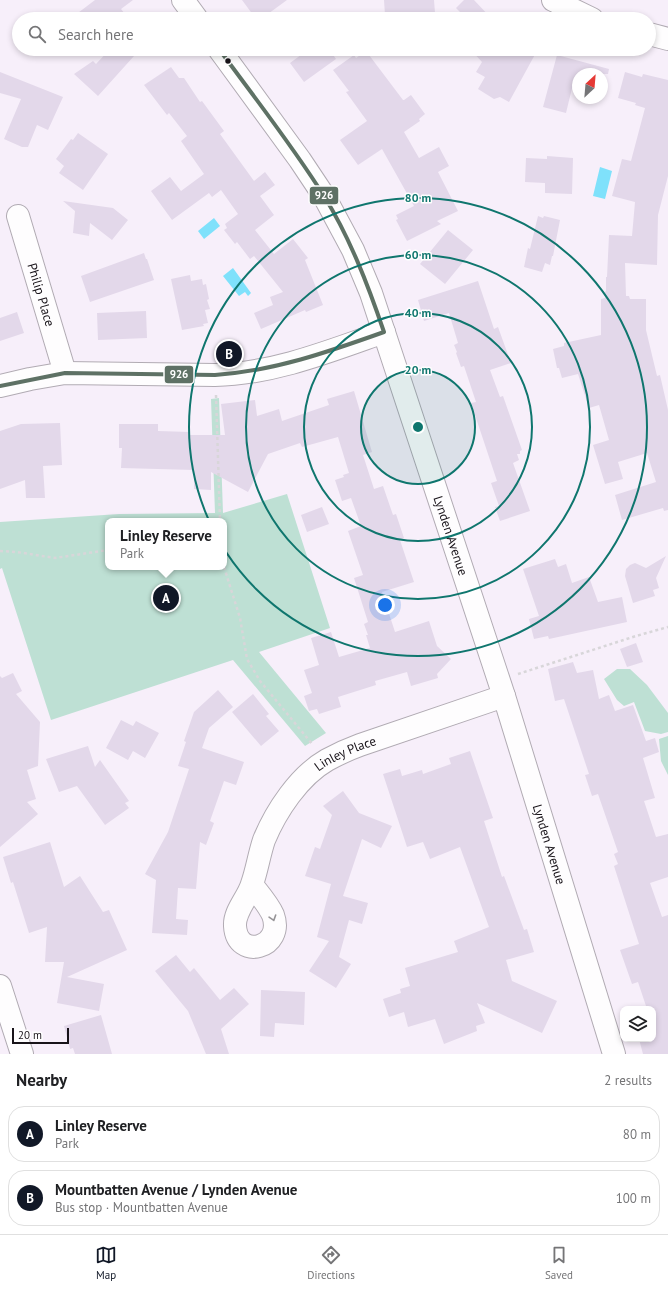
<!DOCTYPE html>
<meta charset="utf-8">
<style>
:root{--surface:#fff;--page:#f6f6f6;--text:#202124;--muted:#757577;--line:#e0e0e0;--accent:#111827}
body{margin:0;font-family:"PT Sans",sans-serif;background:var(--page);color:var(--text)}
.controls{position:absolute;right:12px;bottom:12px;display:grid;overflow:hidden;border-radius:8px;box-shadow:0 2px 6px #0003}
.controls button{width:36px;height:36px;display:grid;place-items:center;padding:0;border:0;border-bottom:1px solid var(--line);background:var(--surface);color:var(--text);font:20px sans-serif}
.compass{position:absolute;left:572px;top:68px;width:36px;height:36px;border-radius:50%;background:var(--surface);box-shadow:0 2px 6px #0003;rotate:26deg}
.scale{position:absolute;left:12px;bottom:10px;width:57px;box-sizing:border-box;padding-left:4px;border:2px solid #181319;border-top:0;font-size:11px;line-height:14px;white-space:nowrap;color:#181319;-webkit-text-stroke:3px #fefefe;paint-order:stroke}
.you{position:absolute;left:385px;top:605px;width:14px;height:14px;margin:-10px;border:3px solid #fff;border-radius:50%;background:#1a73e8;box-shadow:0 0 0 6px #1a73e833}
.badge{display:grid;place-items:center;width:26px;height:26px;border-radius:50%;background:var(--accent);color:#fff;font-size:13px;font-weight:700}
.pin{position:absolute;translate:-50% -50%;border:2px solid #fff;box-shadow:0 1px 4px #0006}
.popup{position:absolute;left:105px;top:518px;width:122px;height:52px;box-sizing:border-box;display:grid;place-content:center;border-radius:8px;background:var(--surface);filter:drop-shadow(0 1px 3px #0005);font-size:13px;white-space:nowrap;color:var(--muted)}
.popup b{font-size:15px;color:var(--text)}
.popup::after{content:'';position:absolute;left:50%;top:100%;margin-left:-8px;border:8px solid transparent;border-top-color:var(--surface)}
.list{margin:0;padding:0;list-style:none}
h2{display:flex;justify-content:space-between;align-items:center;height:52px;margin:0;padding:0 16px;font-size:17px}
h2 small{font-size:13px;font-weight:400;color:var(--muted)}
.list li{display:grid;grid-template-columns:26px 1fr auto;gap:12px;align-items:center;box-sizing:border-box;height:56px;margin:0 8px 8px;padding:0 8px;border:1px solid var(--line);border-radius:16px}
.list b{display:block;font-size:15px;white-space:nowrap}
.list p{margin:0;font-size:13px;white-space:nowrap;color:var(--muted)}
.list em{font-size:13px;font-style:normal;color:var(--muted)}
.icon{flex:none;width:22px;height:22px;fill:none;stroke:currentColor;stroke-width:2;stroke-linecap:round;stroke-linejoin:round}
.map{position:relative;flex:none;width:668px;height:1054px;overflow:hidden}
.search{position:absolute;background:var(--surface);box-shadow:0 2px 6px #0003;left:12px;right:12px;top:12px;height:44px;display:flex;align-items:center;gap:10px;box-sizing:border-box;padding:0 14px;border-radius:22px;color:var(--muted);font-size:15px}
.sheet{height:180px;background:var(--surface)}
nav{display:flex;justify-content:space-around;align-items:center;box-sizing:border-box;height:56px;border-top:1px solid var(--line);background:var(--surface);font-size:11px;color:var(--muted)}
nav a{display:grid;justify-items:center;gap:2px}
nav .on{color:var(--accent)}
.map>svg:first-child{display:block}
.green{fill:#bee0d4;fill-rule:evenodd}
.water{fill:#7fe1fb}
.building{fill:#e3d8ea}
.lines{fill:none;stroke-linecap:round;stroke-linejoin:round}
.minor-casing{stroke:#b1abb3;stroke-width:24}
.path{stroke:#d8d6d9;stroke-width:2.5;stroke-dasharray:3 3;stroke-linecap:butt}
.minor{stroke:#fefdfe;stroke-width:22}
.bus-1-casing{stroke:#fefefe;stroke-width:7}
.bus-1{stroke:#5e7165;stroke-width:4}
.oneway{stroke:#969497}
.ring{fill:none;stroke:#0f766e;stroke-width:2}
.bus-dot{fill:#181319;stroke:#fefefe;stroke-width:1.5}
.labels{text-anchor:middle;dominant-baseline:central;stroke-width:3;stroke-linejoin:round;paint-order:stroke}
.street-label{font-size:13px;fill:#181319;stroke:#fefefe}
.centre{fill:#0f766e;stroke:#fefefe;stroke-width:2}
.ring-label{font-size:12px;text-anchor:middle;font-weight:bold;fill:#0f766e;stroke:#fefefe;stroke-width:3;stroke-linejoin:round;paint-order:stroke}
.line-badge{stroke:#fefefe;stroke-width:1.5}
.badge-label{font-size:11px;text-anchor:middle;font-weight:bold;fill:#fff}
</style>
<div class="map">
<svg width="668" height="1054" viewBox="0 0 668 1054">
<rect width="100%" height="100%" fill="#f7effa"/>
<path class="green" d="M219,398L223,513L287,494L330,628L259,652L326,733L305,746L233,660L51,720L2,568L0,569V522L119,514L215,513L211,399ZM108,521H224V567H108Z
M617,669H630L647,685L668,713V732L661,734L645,731L634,702L624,706L617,700L604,679Z
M668,736V775L661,761L659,739Z"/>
<path class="water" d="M600,167L612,171L605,199L593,196Z
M214,218L220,226L204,239L198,231Z
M233,268L251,293L248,296L245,292L239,296L223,276Z"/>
<path class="building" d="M95,0H133L121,9L129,19H70Z
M242,0H287L261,19H256Z
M384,0H434L435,13L385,15Z
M464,0H474L492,19H467L456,8Z
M110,49H126L134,56L98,96L74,74L93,61L96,64Z
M309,49H329L336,59L304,82L290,63Z
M470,49H538L509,102L500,97L494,99L478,89L485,77L476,72L482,62Z
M366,51L403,100H404L411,95L425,114L419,119L420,121L404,132L419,158L439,147L449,166L438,172L458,211L437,221L441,224L407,241L396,220L398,219L396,215L414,206L382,149L358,165L340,140L367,121L346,92L349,91L333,70L354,55L356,58Z
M557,55L609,69L608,74H578V86L573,84L566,113L543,107Z
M171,67L179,78H184L200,102L202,101L224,131L220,134L254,181L265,172L275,185L260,196L274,215L255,230L274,254L293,239L308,258L305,260L323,305L306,312L305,310L261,329L254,313L273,305L270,297L283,292L254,256L250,259L237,242L235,244L224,230L227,228L225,224L238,214L221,190L212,197L209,193L172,220L151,191L170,177L181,191L204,174L181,141L187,136L169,113L167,115L144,85Z
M0,72L63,97L48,130L37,125L28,147H22L4,139L21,99L0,93Z
M625,72L642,77L643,74L668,80V176L658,215L657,265L625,263L626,296H629L630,299H646V330L657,376L660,375L668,410V510L664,511L663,508L622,520L615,495L656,482L647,453L618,462L623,479L605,484L593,445L609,440L599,405L589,408L578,374L562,378L559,368H557L553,349L564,346V343L601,335V299L605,298V292L606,291V277H607L609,235L632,236L635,202L612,196L622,159L631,161L645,108L635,105L636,103L618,98Z
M78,133L108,154L83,190L59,173L64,166L56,159L71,139L73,140Z
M547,156L573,158L572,194L545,193V183L525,182L526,158L547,159Z
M63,201L113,208L128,220L112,240L90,223L89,236L73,233L75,211Z
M538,216L543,218L544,216L560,220L553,256H552L550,265L545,263L542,272L524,267L528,248L530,249Z
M448,230L473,250L445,284L420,264Z
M144,253L146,259H147L154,280L90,302L81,276Z
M190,275L191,281L202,279L203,285L206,284L209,299L207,300L210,309L205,310L208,323L203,324L204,326L182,330L171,279Z
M478,281L494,329L498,327L511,363L490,370L500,397L503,396L522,450L520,451V454H517L519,460L513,463L530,511L500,521L495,507L499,506L491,483L497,481L471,403L476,402L464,366L461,367L456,353L457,352L454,345L458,343L449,313L424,321L418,300Z
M146,311L147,338L98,340L97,313Z
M17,312L24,333L0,341V318Z
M354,391L372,452L363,455L374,489L383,486L393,515L396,514L404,538L400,540L414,582L382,592L395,632L429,621L437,646L451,659L437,674L438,678L411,686L407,672L375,681L376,685L338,697L341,707L319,714L317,709L309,711L304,696L312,693L304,670L319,665L311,638L331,632L339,657L370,648L366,635H368L364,624L368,622L354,578L363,575L348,531L361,526L351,498L342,501L335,480L344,477L343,475L349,473L338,437L302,447L300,443L268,454L248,492L211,472V490L194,489V470L121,468L122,448H119V424H158V431L190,432V435H225L221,404L255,400L257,416L279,409L282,421L329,405L327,399Z
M60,423L62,465L43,466L45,498H26L25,480L0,489V431L21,424Z
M322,507L329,524L307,532L301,515Z
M666,556L656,578L659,588L653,590L655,596L633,603L625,576L626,569L630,565L635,563L646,568Z
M555,559L558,567L566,564L572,583L589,577L598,602L622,597L627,622L549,639L548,636L534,639L529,619L539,616L523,569Z
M636,643L643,662L627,667L620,649Z
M573,662L577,673L593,670L599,699L609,695L615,711L633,705L646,741L655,738L659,752L643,758L655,798L644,801L656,837L668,834V877L650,883L662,917L668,915V1054H643L639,1039H653V1009H647L638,982L632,984L620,950L639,944L614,866L618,864L614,854L618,852L598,794L592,796L585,775L589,774L564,699L555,701L548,669Z
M13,673L22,691L16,694L40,722L38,766L27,770L36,799L27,802L38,814L0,847V676L2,678Z
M218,690L233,707L209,728L202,748L244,762L236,785L224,781L210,821L214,823L206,845L200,842L196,889L178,888L176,919L188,920L187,935L152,933L156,880L145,874L168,832L189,769L178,766L186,742L184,741L194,712Z
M253,694L269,714L266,716L279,731L261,746L232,712Z
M121,720L133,726L136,721L159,733L145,758L133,751L128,760L106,748Z
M88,746L95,767L100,760L129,801L125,803L129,808L105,825L77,786L59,792L46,759Z
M470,751L493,818L484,821L502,877L504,876L524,930L527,929L534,952L506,960L512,981L557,1001L542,1033L477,1003L485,1023L476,1026L477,1031L444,1044L435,1019L408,1027L404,1012L389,1017L383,999L401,993L400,989L410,986L405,968L458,952L454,941L489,927L460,847L430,859L423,842L407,847L383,774L400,769L402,776L422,770L423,774L451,764L449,758Z
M343,791L359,813L392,826L381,848L362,839L343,896L368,903L362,924L349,920L339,957L351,964L336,988L309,971L329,941L317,937L331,884L305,876L315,847L320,849L332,815L323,806Z
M50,842L64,887L80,876L103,912L109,910L127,950L67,977L104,984L99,1011L57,1003L64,962H45L47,927L29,933L13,882L11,883L3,857Z
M176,955L190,972L194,968L220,1000L234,988L249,1004L221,1029L229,1054H206L188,1011L155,971Z
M261,990L305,992L304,1025L275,1023L274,1037L260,1036Z
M101,1015L112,1054H75L73,1048L70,1049L64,1026Z"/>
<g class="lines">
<defs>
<g id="minor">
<path d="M183,0L197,19"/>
<path d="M553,0L592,19"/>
<path d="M649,34L668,39"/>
<path id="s1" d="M219,49L300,160L324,196L353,250L371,293L504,696L614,1054"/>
<path id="s2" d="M18,216L65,373"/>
<path d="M0,386L30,379L65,373L215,375C273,374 330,351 384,332"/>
<path id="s3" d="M252,885C259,894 268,904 273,915C285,948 237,961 235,926C234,911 248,898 252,884C257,870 259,855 264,840C276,811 299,776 327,760C338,754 349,749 360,745L504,696"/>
<path d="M0,986L22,1054"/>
</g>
</defs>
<use href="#minor" class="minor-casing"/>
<path class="path" d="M216,395L220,521
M0,551L17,552L55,558L108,550
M224,567L240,618L247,659L260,681L313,745
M518,674L636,636L668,627"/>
<use href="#minor" class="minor"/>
<defs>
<path id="bus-1" d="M0,386L65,373L215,375C274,371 328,352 384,332C368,285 350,238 324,196C292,145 254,97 219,49"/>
</defs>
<use href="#bus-1" class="bus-1-casing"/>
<use href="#bus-1" class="bus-1"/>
</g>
<defs><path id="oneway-chevron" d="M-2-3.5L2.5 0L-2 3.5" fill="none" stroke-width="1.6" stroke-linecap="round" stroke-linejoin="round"/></defs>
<use class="oneway" href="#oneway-chevron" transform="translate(273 918) rotate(72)"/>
<circle cx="418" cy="427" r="57" fill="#0f766e" fill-opacity=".12"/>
<g class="ring">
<circle cx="418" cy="427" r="57"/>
<circle cx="418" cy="427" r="114"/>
<circle cx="418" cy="427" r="172"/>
<circle cx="418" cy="427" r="229"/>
</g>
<circle class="bus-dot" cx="228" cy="61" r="3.5"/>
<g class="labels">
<g class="street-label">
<text stroke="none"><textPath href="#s2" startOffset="82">Philip Place</textPath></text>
<text stroke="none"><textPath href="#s1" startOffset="544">Lynden Avenue</textPath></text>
<text stroke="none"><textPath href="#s3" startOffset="326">Linley Place</textPath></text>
<text stroke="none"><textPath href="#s1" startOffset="868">Lynden Avenue</textPath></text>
</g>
</g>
<circle cx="418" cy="427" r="6" class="centre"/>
<g class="ring-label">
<text x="418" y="202">80 m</text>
<text x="418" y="259">60 m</text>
<text x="418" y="317">40 m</text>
<text x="418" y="374">20 m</text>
</g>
<g class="line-badge">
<rect x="309" y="186" width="30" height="19" rx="4" fill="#5e7165"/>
<rect x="164" y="365" width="30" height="19" rx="4" fill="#5e7165"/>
</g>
<g class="badge-label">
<text x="324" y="199">926</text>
<text x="179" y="378">926</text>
</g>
</svg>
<div class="controls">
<button><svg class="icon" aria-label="layers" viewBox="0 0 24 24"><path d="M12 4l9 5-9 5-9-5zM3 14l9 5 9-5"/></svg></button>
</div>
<svg class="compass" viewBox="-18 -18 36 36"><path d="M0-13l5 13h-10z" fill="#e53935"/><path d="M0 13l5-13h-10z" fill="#757577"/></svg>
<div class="scale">20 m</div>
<div class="you"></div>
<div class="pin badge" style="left:166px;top:598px">A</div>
<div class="popup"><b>Linley Reserve</b>Park</div>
<div class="pin badge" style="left:229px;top:354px">B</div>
<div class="search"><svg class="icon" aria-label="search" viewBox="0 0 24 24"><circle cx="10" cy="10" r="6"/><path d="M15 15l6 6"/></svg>Search here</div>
</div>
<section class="sheet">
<h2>Nearby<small>2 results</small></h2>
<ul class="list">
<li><span class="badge">A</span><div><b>Linley Reserve</b><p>Park</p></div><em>80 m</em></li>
<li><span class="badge">B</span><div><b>Mountbatten Avenue / Lynden Avenue</b><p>Bus stop · Mountbatten Avenue</p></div><em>100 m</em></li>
</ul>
</section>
<nav>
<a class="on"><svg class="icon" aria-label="map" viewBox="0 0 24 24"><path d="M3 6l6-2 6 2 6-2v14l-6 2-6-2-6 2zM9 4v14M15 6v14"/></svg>Map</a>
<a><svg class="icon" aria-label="directions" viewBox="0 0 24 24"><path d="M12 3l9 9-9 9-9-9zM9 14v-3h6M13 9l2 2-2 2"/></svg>Directions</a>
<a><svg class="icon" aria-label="saved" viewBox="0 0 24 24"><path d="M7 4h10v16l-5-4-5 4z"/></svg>Saved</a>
</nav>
